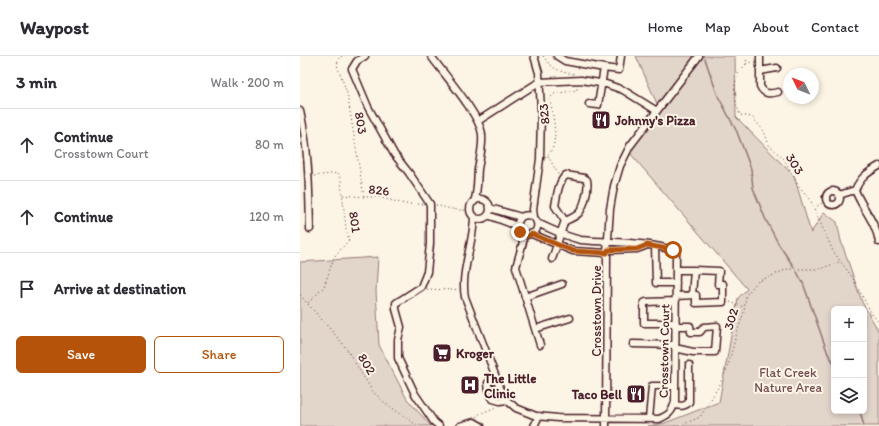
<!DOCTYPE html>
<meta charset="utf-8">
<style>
:root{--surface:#fff;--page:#f7f7f7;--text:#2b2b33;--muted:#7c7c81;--line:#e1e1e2;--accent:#b45309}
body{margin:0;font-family:Itim,sans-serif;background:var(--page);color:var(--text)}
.controls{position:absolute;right:12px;bottom:12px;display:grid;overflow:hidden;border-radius:6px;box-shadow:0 2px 6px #0003}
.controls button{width:36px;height:36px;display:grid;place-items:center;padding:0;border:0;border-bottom:1px solid var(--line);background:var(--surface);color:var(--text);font:20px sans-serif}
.compass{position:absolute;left:483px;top:12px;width:36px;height:36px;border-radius:50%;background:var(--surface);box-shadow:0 2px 6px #0003;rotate:313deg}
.stop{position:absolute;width:12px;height:12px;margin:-9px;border:3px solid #b45309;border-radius:50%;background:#fff}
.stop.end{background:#b45309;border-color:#fff;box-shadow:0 1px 4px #0008}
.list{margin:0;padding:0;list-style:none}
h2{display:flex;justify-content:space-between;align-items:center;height:52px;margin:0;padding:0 16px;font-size:17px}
h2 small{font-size:13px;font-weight:400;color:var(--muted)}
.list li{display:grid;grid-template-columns:26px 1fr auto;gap:12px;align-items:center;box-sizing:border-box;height:72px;padding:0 16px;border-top:1px solid var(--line)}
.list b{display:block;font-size:15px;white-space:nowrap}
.list p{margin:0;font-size:13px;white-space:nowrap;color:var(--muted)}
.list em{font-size:13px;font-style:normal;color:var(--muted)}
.actions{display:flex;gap:8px;padding:12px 16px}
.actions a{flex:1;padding:9px 0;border:1px solid var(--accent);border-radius:6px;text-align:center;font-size:14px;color:var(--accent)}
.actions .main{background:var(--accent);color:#fff}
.icon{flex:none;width:22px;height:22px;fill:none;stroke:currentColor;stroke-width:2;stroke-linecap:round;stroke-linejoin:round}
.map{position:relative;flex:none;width:579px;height:370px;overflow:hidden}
header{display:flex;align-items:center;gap:24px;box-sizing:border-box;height:56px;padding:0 20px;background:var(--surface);border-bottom:1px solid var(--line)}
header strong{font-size:19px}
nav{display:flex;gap:22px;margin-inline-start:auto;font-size:14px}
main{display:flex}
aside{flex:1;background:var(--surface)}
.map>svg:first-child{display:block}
.green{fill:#e2d5ca;stroke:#967a7a;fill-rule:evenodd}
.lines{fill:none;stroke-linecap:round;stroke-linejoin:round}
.stream{stroke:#917474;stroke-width:1.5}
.minor-casing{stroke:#4a1f2b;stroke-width:9}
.path{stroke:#4a1f2b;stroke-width:1;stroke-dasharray:1 3;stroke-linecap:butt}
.minor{stroke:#fcf5e5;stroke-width:6}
.route{stroke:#b45309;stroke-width:5}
.labels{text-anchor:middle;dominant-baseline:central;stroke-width:4;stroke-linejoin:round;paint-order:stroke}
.street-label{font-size:13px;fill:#4a1f2b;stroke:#fcf5e5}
.poi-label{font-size:13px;font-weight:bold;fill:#4a1f2b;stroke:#fcf5e5;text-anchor:start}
.park-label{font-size:13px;fill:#704c53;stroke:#fcf5e5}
</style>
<header>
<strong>Waypost</strong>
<nav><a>Home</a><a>Map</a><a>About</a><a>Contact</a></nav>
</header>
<main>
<aside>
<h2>3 min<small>Walk · 200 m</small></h2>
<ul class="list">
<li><svg class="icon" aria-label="ahead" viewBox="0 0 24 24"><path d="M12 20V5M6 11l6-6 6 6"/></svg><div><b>Continue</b><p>Crosstown Court</p></div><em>80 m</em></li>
<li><svg class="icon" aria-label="ahead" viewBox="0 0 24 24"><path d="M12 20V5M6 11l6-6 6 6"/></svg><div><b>Continue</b></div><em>120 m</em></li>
<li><svg class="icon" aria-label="arrive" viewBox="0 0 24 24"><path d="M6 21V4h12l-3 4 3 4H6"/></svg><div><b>Arrive at destination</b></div></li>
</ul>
<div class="actions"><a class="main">Save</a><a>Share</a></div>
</aside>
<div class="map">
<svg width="579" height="370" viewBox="0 0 579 370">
<rect width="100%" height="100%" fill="#fcf5e5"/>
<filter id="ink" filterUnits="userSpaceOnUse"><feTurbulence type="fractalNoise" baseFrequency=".025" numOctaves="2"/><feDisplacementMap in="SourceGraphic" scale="8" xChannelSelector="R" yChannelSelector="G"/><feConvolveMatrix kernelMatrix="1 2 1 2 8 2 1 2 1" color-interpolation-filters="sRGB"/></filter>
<g filter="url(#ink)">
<path class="green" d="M336,0H435L436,61L494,120L511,177L524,156L537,166L541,185L562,246L579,276V370H348L365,367L419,346L438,242L447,233L329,96L357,48ZM534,253H564V355H534Z
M78,201L76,235L79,289L107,343L131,370H0V206Z"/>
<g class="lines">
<path class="stream" d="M405,3L418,40L437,76L451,113L453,132L465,162L479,189L494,211
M497,216L503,227L528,298L534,307
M560,355L564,370"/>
<defs>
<path id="minor" d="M65,0L57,5L52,13L68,51L94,98L109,117L130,148V188L127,216L121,231L96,247V253L101,271L98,284V302L115,338L134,366L139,370
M131,0C143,17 181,60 182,79C183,90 180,102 178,113C177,124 178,135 174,146
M234,0L239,17L241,55L240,103L233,153L234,161
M257,0L265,5L304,12
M460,0V30C464,39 470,38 478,36
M460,15L477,12
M289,48L298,49L304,12L319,14L321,0
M0,55C9,93 9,133 10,173
M178,65L239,26L281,24L306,28L323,34L357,55
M579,110C567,117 561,121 555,134C562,152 576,166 579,186
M266,119L284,122L287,124C289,132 284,151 279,157C275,161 270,163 265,165L255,150C257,140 258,126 266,119Z
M526 142a7 7 0 1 1 14 0a7 7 0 1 1-14 0Z
M539,139L555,134
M170 153a10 10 0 1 1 20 0a10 10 0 1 1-20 0Z
M190,152L221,161C232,155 242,166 235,176L227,179L220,176C216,171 217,166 221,161
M188,159L217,170
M174,160C174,187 160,216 165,241L204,342L216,352L236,360L258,362L359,363C369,359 372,356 375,346L376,197C364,186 300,186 281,184C266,181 251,173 237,167
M222,178L223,186L216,211L240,289
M232,178L273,195L307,197
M355,190L356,227H376
M308,194L337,193L345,190
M252,203C257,190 260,177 265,165
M376,214H394
M376,240L396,239V247L423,246V228H418L419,215L394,214L392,239
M225,241L262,228
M376,267H344V247L346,246L376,245
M235,273L270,262
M333,288L375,289
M375,292L393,296H415L417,270L404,271L400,276H391L390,270H375
M189,334L188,327L195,321
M191,340L193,343L200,345L206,344
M374,349C380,350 385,351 389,346V309
M349,363L352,330H375
M160,370L174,366L181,370
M234,370L239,360
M306,370L307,197L310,153L314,130L320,110L330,90L399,0"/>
</defs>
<use href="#minor" class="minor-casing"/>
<path class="path" d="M42,0L39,2L37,9L47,37L64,141
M243,0C252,13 259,16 274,18
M447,0L446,8L453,5
M446,8C443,12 438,16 437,21C432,32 436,48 440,59L452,61L464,75L469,89L484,103L498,129L510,143L519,164L533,195L552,221L572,258L579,267
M248,100L259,120
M245,101C262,91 252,58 250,42L254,38L277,34V31
M43,139L64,141H78L105,148H123
M136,149C147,152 160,156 171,153
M514,152L527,144
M127,233L153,234L158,233
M0,239L44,289L73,336L85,347L118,370
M430,246L444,251
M8,247L24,231L34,201L49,184L46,173L41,125L38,117L14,120
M176,361L179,358L194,352L195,351
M375,370L382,369L400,361L419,330L428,310L435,283L444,256L446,239L457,226L488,213H520L539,206"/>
<use href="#minor" class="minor"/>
</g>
</g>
<g class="lines" filter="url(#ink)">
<path class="route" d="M220,176L227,180L232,178L273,195L307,197L308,194L337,193L347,189L373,194"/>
</g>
<defs>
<symbol id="restaurant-square" viewBox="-11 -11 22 22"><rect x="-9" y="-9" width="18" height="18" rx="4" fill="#4a1f2b" stroke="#fcf5e5"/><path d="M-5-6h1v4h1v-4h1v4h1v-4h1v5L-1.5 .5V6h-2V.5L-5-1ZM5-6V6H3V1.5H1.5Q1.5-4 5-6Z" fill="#fff"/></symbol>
<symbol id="supermarket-square" viewBox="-11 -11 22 22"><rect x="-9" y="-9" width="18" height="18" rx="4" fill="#4a1f2b" stroke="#fcf5e5"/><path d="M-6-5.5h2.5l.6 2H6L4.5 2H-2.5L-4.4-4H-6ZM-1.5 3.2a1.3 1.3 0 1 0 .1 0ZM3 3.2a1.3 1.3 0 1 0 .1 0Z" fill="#fff"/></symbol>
<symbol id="hospital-square" viewBox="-11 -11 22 22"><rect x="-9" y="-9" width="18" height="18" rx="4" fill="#4a1f2b" stroke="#fcf5e5"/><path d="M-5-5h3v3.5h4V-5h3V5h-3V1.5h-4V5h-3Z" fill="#fff"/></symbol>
</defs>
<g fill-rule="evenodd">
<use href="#restaurant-square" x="290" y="53" width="22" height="22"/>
<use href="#supermarket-square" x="131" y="286" width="22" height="22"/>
<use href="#hospital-square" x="159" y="318" width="22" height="22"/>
<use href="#restaurant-square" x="325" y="327" width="22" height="22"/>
</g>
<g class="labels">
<g class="street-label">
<text transform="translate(244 58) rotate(-95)">823</text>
<text transform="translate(61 67) rotate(81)">803</text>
<text transform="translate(495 108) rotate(58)">303</text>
<text transform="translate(79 134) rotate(7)">826</text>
<text transform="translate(55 166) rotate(81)">801</text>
<text transform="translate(296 255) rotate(-90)">Crosstown Drive</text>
<text transform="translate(431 263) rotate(-74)">302</text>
<text transform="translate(364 295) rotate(-89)">Crosstown Court</text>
<text transform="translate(67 308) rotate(60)">802</text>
</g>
<g class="poi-label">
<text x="315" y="64">Johnny's Pizza</text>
<text x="156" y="297">Kroger</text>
<text x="184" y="322">The Little<tspan x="184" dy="15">Clinic</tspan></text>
<text x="322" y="338" text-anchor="end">Taco Bell</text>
</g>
<g class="park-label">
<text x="488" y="316">Flat Creek<tspan x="488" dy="15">Nature Area</tspan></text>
</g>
</g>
</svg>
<div class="controls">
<button>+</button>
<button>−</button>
<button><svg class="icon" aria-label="layers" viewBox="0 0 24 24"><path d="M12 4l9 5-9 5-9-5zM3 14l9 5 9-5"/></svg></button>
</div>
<svg class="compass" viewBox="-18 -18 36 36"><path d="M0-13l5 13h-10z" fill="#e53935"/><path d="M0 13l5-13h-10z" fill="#7c7c81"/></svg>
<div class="stop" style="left:373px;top:194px"></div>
<div class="stop end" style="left:220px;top:176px"></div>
</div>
</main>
